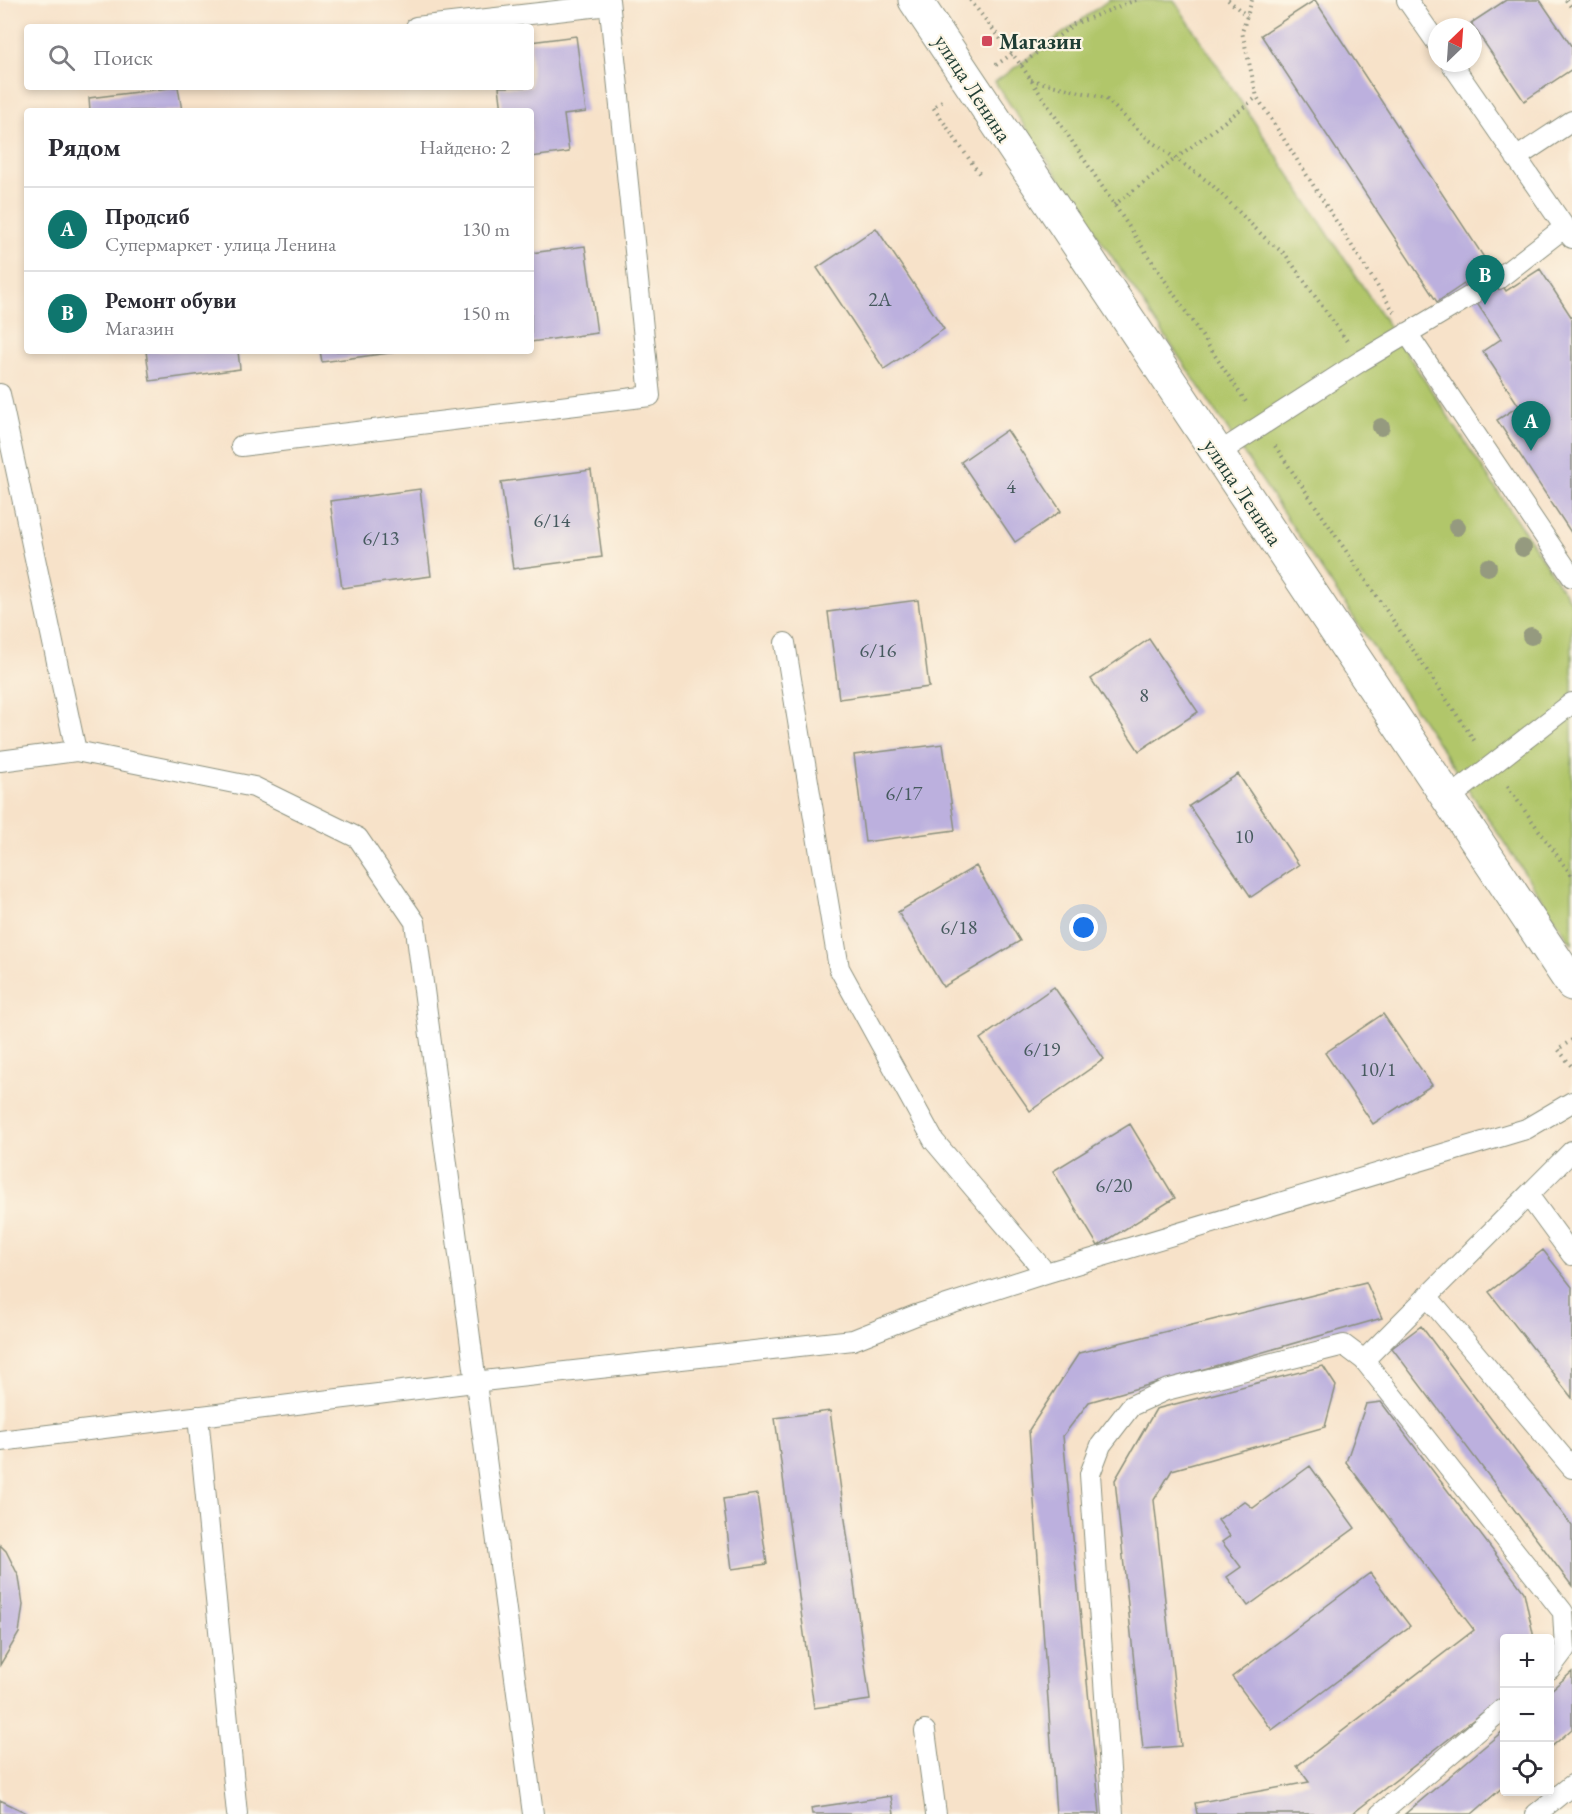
<!DOCTYPE html>
<html lang="ru">
<meta charset="utf-8">
<style>
:root{--surface:#fff;--page:#f7f7f7;--text:#2b2b33;--muted:#7c7c81;--line:#e1e1e2;--accent:#0f766e}
body{margin:0;font-family:"EB Garamond",serif;background:var(--page);color:var(--text)}
.controls{position:absolute;right:18px;bottom:18px;display:grid;overflow:hidden;border-radius:6px;box-shadow:0 3px 9px #0003}
.controls button{width:54px;height:54px;display:grid;place-items:center;padding:0;border:0;border-bottom:2px solid var(--line);background:var(--surface);color:var(--text);font:30px sans-serif}
.compass{position:absolute;left:1428px;top:18px;width:54px;height:54px;border-radius:50%;background:var(--surface);box-shadow:0 3px 9px #0003;rotate:25deg}
.you{position:absolute;left:1084px;top:928px;width:21px;height:21px;margin:-15px;border:4px solid #fff;border-radius:50%;background:#1a73e8;box-shadow:0 0 0 9px #1a73e833}
.badge{display:grid;place-items:center;width:39px;height:39px;border-radius:50%;background:var(--accent);color:#fff;font-size:20px;font-weight:700}
.pin{position:absolute;translate:-50% -50px;filter:drop-shadow(0 2px 3px #0008)}
.pin::after{content:'';position:absolute;top:32px;width:21px;height:18px;background:inherit;clip-path:polygon(0 0,100% 0,50% 100%)}
.list{margin:0;padding:0;list-style:none}
h2{display:flex;justify-content:space-between;align-items:center;height:78px;margin:0;padding:0 24px;font-size:26px}
h2 small{font-size:20px;font-weight:400;color:var(--muted)}
.list li{display:grid;grid-template-columns:39px 1fr auto;gap:18px;align-items:center;box-sizing:border-box;height:84px;padding:0 24px;border-top:2px solid var(--line)}
.list b{display:block;font-size:22px;white-space:nowrap}
.list p{margin:0;font-size:20px;white-space:nowrap;color:var(--muted)}
.list em{font-size:20px;font-style:normal;color:var(--muted)}
.icon{flex:none;width:33px;height:33px;fill:none;stroke:currentColor;stroke-width:2;stroke-linecap:round;stroke-linejoin:round}
.map{position:relative;flex:none;width:1572px;height:1814px;overflow:hidden}
.search{position:absolute;background:var(--surface);box-shadow:0 3px 9px #0003;left:24px;top:24px;width:510px;height:66px;display:flex;align-items:center;gap:15px;box-sizing:border-box;padding:0 21px;border-radius:6px;color:var(--muted);font-size:22px}
.panel{position:absolute;background:var(--surface);box-shadow:0 3px 9px #0003;left:24px;top:108px;width:510px;height:246px;border-radius:6px}
.map>svg:first-child{display:block}
.green{fill:#b1c66a;stroke:#68824f;stroke-width:1.5}
.building{fill:#bcb0de}
.lines{fill:none;stroke-linecap:round;stroke-linejoin:round}
.service-casing{stroke:#8b907e;stroke-width:22}
.tertiary-casing{stroke:#8b907e;stroke-width:35}
.path{stroke:#8b907e;stroke-width:4;stroke-dasharray:1.5 4.5;stroke-linecap:butt}
.service{stroke:#fff;stroke-width:20}
.tertiary{stroke:#fff;stroke-width:33}
.tree{fill:#959a7f}
.poi-dot{fill:#d1495b;stroke:#fcf5e5;stroke-width:2}
.labels{text-anchor:middle;dominant-baseline:central;stroke-width:4.5;stroke-linejoin:round;paint-order:stroke}
.number-label{font-size:20px;fill:#465a5e}
.poi-label{font-size:22px;font-weight:bold;fill:#1f3d34;stroke:#fcf5e5;text-anchor:start}
.street-label{font-size:22px;fill:#1f3d34;stroke:#fcf5e5}
</style>
<div class="map">
<svg width="1572" height="1814" viewBox="0 0 1572 1814">
<rect width="100%" height="100%" fill="#fcf5e5"/>
<filter id="ink" filterUnits="userSpaceOnUse"><feTurbulence type="fractalNoise" baseFrequency=".0167" numOctaves="2"/><feDisplacementMap in="SourceGraphic" scale="12" xChannelSelector="R" yChannelSelector="G"/><feConvolveMatrix kernelMatrix="1 2 1 2 8 2 1 2 1" color-interpolation-filters="sRGB"/></filter>
<filter id="wash" filterUnits="userSpaceOnUse"><feTurbulence type="fractalNoise" baseFrequency=".008" numOctaves="4" result="noise"/><feDisplacementMap in="SourceGraphic" scale="24" xChannelSelector="R" yChannelSelector="G"/><feGaussianBlur stdDeviation="1.35" result="paint"/><feColorMatrix in="noise" values="0 0 0 0 0 0 0 0 0 0 0 0 0 0 0 0 0 1.4 0 .05"/><feComposite in="paint" operator="in"/></filter>
<g filter="url(#wash)">
<rect width="100%" height="100%" fill="#f7e2c9"/>
<path class="green" d="M1109,0H1174L1572,604V944L995,82Z"/>
<g id="blocks">
<path class="building" d="M1315,0L1506,291L1540,269L1572,318V534L1497,420L1519,406L1483,351L1501,339L1464,284L1437,302L1261,35Z
M1506,0H1540L1572,47V69L1524,101L1471,23Z
M576,36L586,112L564,115L569,152L531,157V111H502L499,87H531V42Z
M178,87L182,111H90L89,98Z
M876,228L944,329L884,369L817,268Z
M585,246L597,333L531,342V253Z
M146,351H238L240,369L150,381Z
M320,351H396V352L322,362Z
M1007,430L1061,511L1015,542L961,462Z
M591,470L602,557L513,569L501,482Z
M420,489L431,576L342,588L330,501Z
M918,600L929,687L839,699L828,612Z
M1149,639L1198,712L1139,751L1091,679Z
M943,744L955,830L865,842L854,755Z
M1238,774L1299,865L1251,897L1189,806Z
M976,866L1020,941L943,987L898,912Z
M1054,987L1104,1059L1030,1111L980,1039Z
M1383,1014L1432,1085L1373,1124L1325,1053Z
M1130,1124L1175,1198L1098,1246L1053,1171Z
M1543,1250L1572,1287V1398L1489,1292Z
M1366,1282L1382,1318L1089,1402L1063,1436L1100,1814H1056L1029,1430L1079,1353Z
M1421,1326L1572,1526V1586L1392,1348Z
M1323,1366L1336,1386L1325,1427L1172,1470L1154,1500L1181,1746L1143,1749L1115,1480L1156,1409Z
M1381,1402L1524,1592L1534,1638H1504V1696L1352,1814H1197L1195,1803L1309,1782L1297,1766L1474,1630L1346,1462L1366,1404Z
M830,1411L870,1700L814,1708L775,1418Z
M1310,1466L1355,1528L1248,1606L1227,1577L1241,1567L1222,1542L1230,1536L1218,1520L1244,1501L1253,1508Z
M757,1494L767,1564L732,1569L723,1499Z
M0,1545L6,1551L19,1577L23,1605L19,1633L0,1665Z
M1370,1573L1410,1626L1272,1730L1232,1677Z
M1572,1672V1729L1550,1748V1691Z
M1504,1730V1786L1472,1814H1405Z
M891,1796L894,1814H812L811,1808Z
M0,1800L25,1812L27,1814H0Z"/>
</g>
</g>
<g filter="url(#ink)">
<use href="#blocks" fill-opacity="0" stroke="#8b907e" stroke-width="1.5"/>
<g class="lines">
<defs>
<path id="service" d="M1407,0L1437,43
M416,27L609,5
M1451,63L1572,238
M1516,158L1572,121
M1498,279L1565,227
M1407,333L1572,577
M0,394L76,751
M241,446L650,396L609,0
M1217,454L1361,361L1472,295
M785,643L839,968L934,1141L1046,1273
M0,761L76,751L254,787L358,838L415,922L533,1814
M1448,799L1572,703
M1528,1195L1572,1255
M1427,1296L1572,1468
M1364,1360L1572,1151
M198,1416L237,1814
M0,1441L474,1382L853,1340L916,1315L1046,1273L1526,1129L1572,1102
M925,1731L936,1814
M1113,1814L1090,1474L1101,1445L1131,1406L1166,1390L1344,1345L1364,1360L1563,1612L1565,1649L1550,1669
M1380,1814L1504,1708
M1536,1814L1572,1785"/>
<path id="tertiary" d="M915,0L1572,984"/>
</defs>
<use href="#service" class="service-casing"/>
<use href="#tertiary" class="tertiary-casing"/>
<path class="path" d="M970,0L1021,65L1248,405
M1228,0L1247,16
M1252,0L1242,32L1257,97L1394,312
M1566,0L1572,8
M996,65L1012,54
M1021,65L1074,24L1136,0
M1031,80L1105,98L1148,139L1210,183L1268,241L1285,254L1347,341
M942,101L933,107L981,176
M1114,205L1257,97
M1275,446L1476,743
M1507,786L1572,876
M1572,1040L1558,1049L1572,1067"/>
<use href="#service" class="service"/>
<use href="#tertiary" class="tertiary"/>
</g>
<g class="tree">
<circle cx="1381" cy="427" r="9"/>
<circle cx="1457" cy="527" r="9"/>
<circle cx="1523" cy="548" r="9"/>
<circle cx="1488" cy="567" r="9"/>
<circle cx="1531" cy="636" r="9"/>
</g>
</g>
<rect class="poi-dot" x="981" y="35" width="12" height="12" rx="3"/>
<g class="labels">
<g class="number-label">
<text x="880" y="299">2А</text>
<text x="1011" y="486">4</text>
<text x="552" y="520">6/14</text>
<text x="381" y="538">6/13</text>
<text x="878" y="650">6/16</text>
<text x="1144" y="695">8</text>
<text x="904" y="793">6/17</text>
<text x="1244" y="836">10</text>
<text x="959" y="927">6/18</text>
<text x="1042" y="1049">6/19</text>
<text x="1378" y="1069">10/1</text>
<text x="1114" y="1185">6/20</text>
</g>
<g class="poi-label">
<text x="999" y="41">Магазин</text>
</g>
<g class="street-label">
<text transform="translate(973 88) rotate(57)">улица Ленина</text>
<text transform="translate(1243 492) rotate(56)">улица Ленина</text>
</g>
</g>
</svg>
<div class="controls">
<button>+</button>
<button>−</button>
<button><svg class="icon" aria-label="locate" viewBox="0 0 24 24"><circle cx="12" cy="12" r="6"/><path d="M12 2v4M12 18v4M2 12h4M18 12h4"/></svg></button>
</div>
<svg class="compass" viewBox="-18 -18 36 36"><path d="M0-13l5 13h-10z" fill="#e53935"/><path d="M0 13l5-13h-10z" fill="#7c7c81"/></svg>
<div class="you"></div>
<div class="pin badge" style="left:1531px;top:451px">A</div>
<div class="pin badge" style="left:1485px;top:305px">B</div>
<div class="search"><svg class="icon" aria-label="search" viewBox="0 0 24 24"><circle cx="10" cy="10" r="6"/><path d="M15 15l6 6"/></svg>Поиск</div>
<section class="panel">
<h2>Рядом<small>Найдено: 2</small></h2>
<ul class="list">
<li><span class="badge">A</span><div><b>Продсиб</b><p>Супермаркет · улица Ленина</p></div><em>130 m</em></li>
<li><span class="badge">B</span><div><b>Ремонт обуви</b><p>Магазин</p></div><em>150 m</em></li>
</ul>
</section>
</div>
